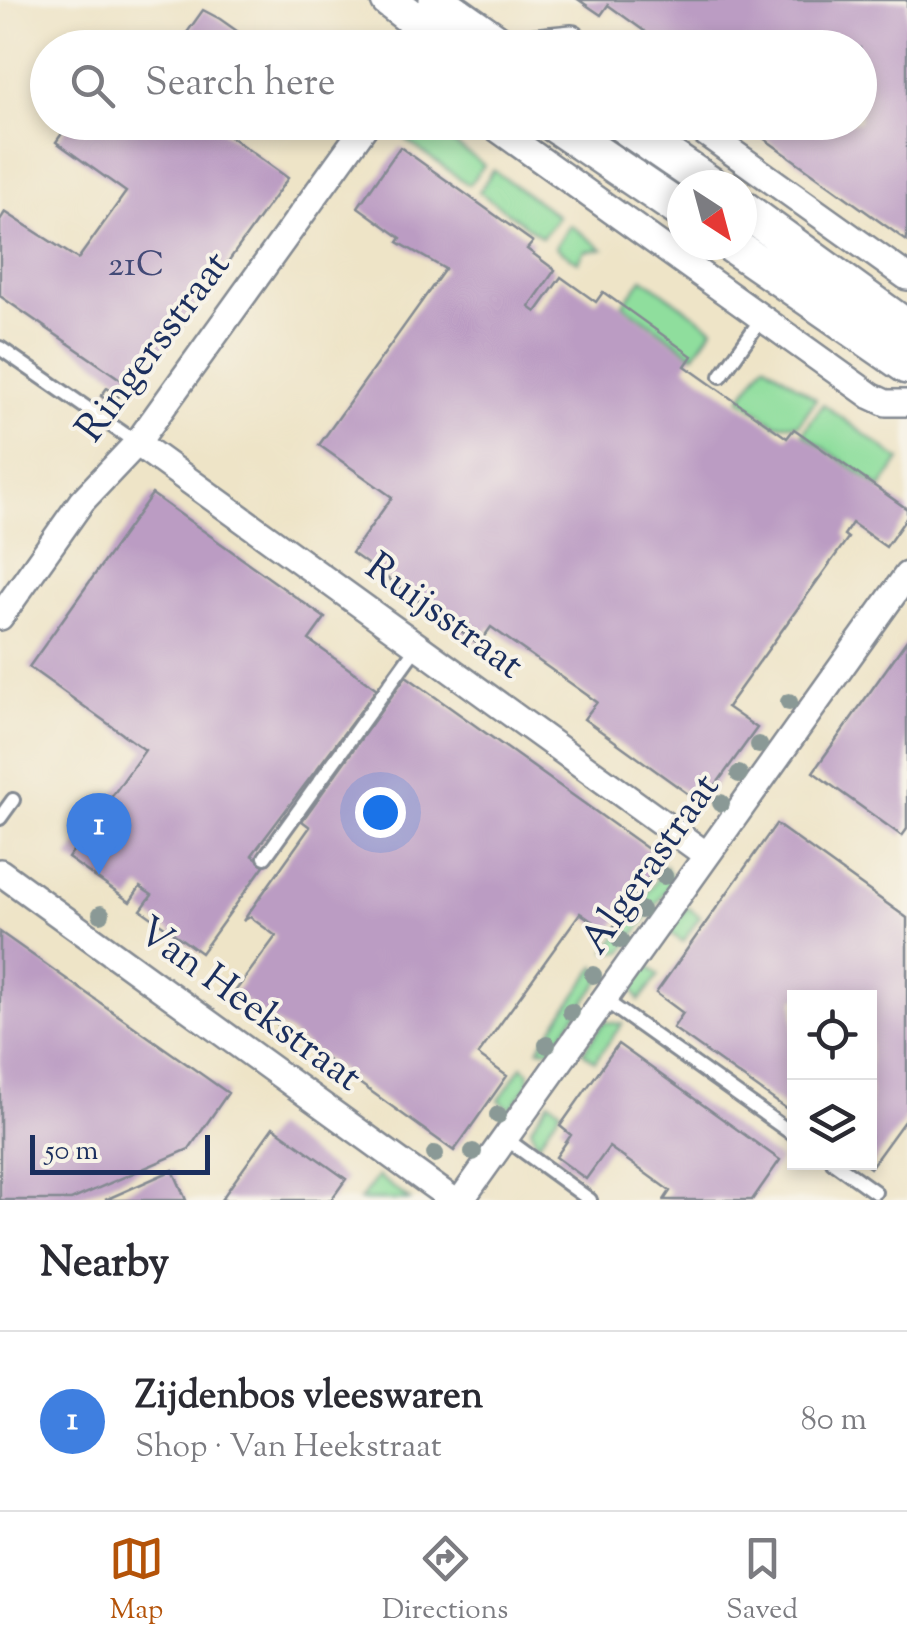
<!DOCTYPE html>
<meta charset="utf-8">
<style>
:root{--surface:#fff;--page:#f2f2f3;--text:#2b2b33;--muted:#7c7c81;--line:#e1e1e2;--accent:#b45309}
body{margin:0;font-family:"Sorts Mill Goudy",serif;background:var(--page);color:var(--text)}
.controls{position:absolute;right:30px;bottom:30px;display:grid;overflow:hidden;border-radius:0px;box-shadow:0 5px 15px #0003}
.controls button{width:90px;height:90px;display:grid;place-items:center;padding:0;border:0;border-bottom:2px solid var(--line);background:var(--surface);color:var(--text);font:50px sans-serif}
.compass{position:absolute;left:667px;top:170px;width:90px;height:90px;border-radius:50%;background:var(--surface);box-shadow:0 5px 15px #0003;rotate:144deg}
.scale{position:absolute;left:30px;bottom:25px;width:180px;box-sizing:border-box;padding-left:10px;border:5px solid #1b2f5e;border-top:0;font-size:28px;line-height:35px;white-space:nowrap;color:#1b2f5e;-webkit-text-stroke:8px #f7f3e8;paint-order:stroke}
.you{position:absolute;left:380px;top:812px;width:35px;height:35px;margin:-25px;border:8px solid #fff;border-radius:50%;background:#1a73e8;box-shadow:0 0 0 15px #1a73e833}
.badge{display:grid;place-items:center;width:65px;height:65px;border-radius:50%;background:var(--accent);color:#fff;font-size:32px;font-weight:700}
.pin{position:absolute;translate:-50% -82px;filter:drop-shadow(0 2px 5px #0008)}
.pin::after{content:'';position:absolute;top:52px;width:35px;height:30px;background:inherit;clip-path:polygon(0 0,100% 0,50% 100%)}
.list{margin:0;padding:0;list-style:none}
h2{display:flex;justify-content:space-between;align-items:center;height:130px;margin:0;padding:0 40px;font-size:42px}
h2 small{font-size:32px;font-weight:400;color:var(--muted)}
.list li{display:grid;grid-template-columns:65px 1fr auto;gap:30px;align-items:center;box-sizing:border-box;height:180px;padding:0 40px;border-top:2px solid var(--line)}
.list b{display:block;font-size:38px;white-space:nowrap}
.list p{margin:0;font-size:32px;white-space:nowrap;color:var(--muted)}
.list em{font-size:32px;font-style:normal;color:var(--muted)}
.icon{flex:none;width:55px;height:55px;fill:none;stroke:currentColor;stroke-width:2;stroke-linecap:round;stroke-linejoin:round}
.map{position:relative;flex:none;width:907px;height:1200px;overflow:hidden}
.search{position:absolute;background:var(--surface);box-shadow:0 5px 15px #0003;left:30px;right:30px;top:30px;height:110px;display:flex;align-items:center;gap:25px;box-sizing:border-box;padding:0 35px;border-radius:55px;color:var(--muted);font-size:38px}
.sheet{height:310px;background:var(--surface)}
nav{display:flex;justify-content:space-around;align-items:center;box-sizing:border-box;height:140px;border-top:2px solid var(--line);background:var(--surface);font-size:28px;color:var(--muted)}
nav a{display:grid;justify-items:center;gap:5px}
nav .on{color:var(--accent)}
.map>svg:first-child{display:block}
.green{fill:#8fde9d;stroke:#55867e;stroke-width:2.5}
.building{fill:#bb9cc3}
.lines{fill:none;stroke-linecap:round;stroke-linejoin:round}
.lane-casing{stroke:#848a92;stroke-width:18}
.street-casing{stroke:#848a92;stroke-width:30}
.secondary-casing{stroke:#848a92;stroke-width:40}
.lane{stroke:#fff;stroke-width:12}
.street{stroke:#fff;stroke-width:25}
.secondary{stroke:#fff;stroke-width:35}
.tree{fill:#8a9996}
.labels{text-anchor:middle;dominant-baseline:central;stroke-width:8;stroke-linejoin:round;paint-order:stroke}
.number-label{font-size:35px;fill:#434a77}
.street-label{font-size:40px;fill:#1b2f5e;stroke:#f7f3e8}
</style>
<div class="map">
<svg width="907" height="1200" viewBox="0 0 907 1200">
<rect width="100%" height="100%" fill="#f7f3e8"/>
<filter id="ink" filterUnits="userSpaceOnUse"><feTurbulence type="fractalNoise" baseFrequency=".01" numOctaves="2"/><feDisplacementMap in="SourceGraphic" scale="20" xChannelSelector="R" yChannelSelector="G"/><feConvolveMatrix kernelMatrix="1 2 1 2 8 2 1 2 1" color-interpolation-filters="sRGB"/></filter>
<filter id="wash" filterUnits="userSpaceOnUse"><feTurbulence type="fractalNoise" baseFrequency=".0048" numOctaves="4" result="noise"/><feDisplacementMap in="SourceGraphic" scale="40" xChannelSelector="R" yChannelSelector="G"/><feGaussianBlur stdDeviation="2.25" result="paint"/><feColorMatrix in="noise" values="0 0 0 0 0 0 0 0 0 0 0 0 0 0 0 0 0 1.4 0 .05"/><feComposite in="paint" operator="in"/></filter>
<g filter="url(#wash)">
<rect width="100%" height="100%" fill="#eee4c7"/>
<path class="green" d="M420,123H426L484,165L469,185L407,141Z
M493,170L558,216L542,237L479,192Z
M570,225L603,249L585,251L578,262L555,247Z
M643,278L713,328L694,355L623,304Z
M765,363L816,399L799,424H776L740,399Z
M823,404L900,460L881,488L803,433Z
M666,866L673,881L622,952L607,951Z
M687,907L700,916L683,942L669,932Z
M646,965L659,975L639,1001L631,985Z
M596,966L602,978L551,1050L538,1049Z
M604,1022L622,1024L595,1061L583,1052Z
M522,1066L529,1072V1083L511,1109L499,1100Z
M549,1101L561,1109L537,1145L531,1127Z
M378,1176L410,1200H360Z"/>
<g id="blocks">
<path class="building" d="M579,0H907V241L741,122H860V48H668L608,5L601,15Z
M203,10L220,19L261,48H176Z
M70,122H210L288,178L136,390L0,296V220L5,212L78,259L126,192L56,142Z
M400,147L533,242L527,249L555,270L529,307L536,312L561,277L596,302L603,292L692,356L685,366L787,438L794,429L907,509V517L886,547L852,523L844,535L848,538L727,707L757,728L702,804L584,719L597,702L491,627L479,644L352,553L392,497L319,445L445,269L398,242L401,238L358,207Z
M107,388L119,396L113,405L101,396Z
M152,494L325,618L309,640L377,689L252,855L265,864L201,953L141,910L152,895L140,887L130,902L68,858L145,750L29,667Z
M907,640V829L902,836L813,772Z
M406,676L662,859L609,933L580,913L478,1055L507,1076L454,1151L234,993L276,936L250,917L243,921L310,827L302,821Z
M776,824L907,918V1117L870,1168L862,1162H870V998H794V1114L673,1028L683,1013L656,993Z
M0,932L228,1093L189,1149L71,1200H0Z
M618,1044L780,1160L752,1200H664L670,1191L609,1147L586,1179L556,1157L571,1135L560,1126Z
M273,1127L346,1179L331,1200H221Z
M173,1170L186,1200H105Z"/>
</g>
</g>
<g filter="url(#ink)">
<use href="#blocks" fill-opacity="0" stroke="#848a92" stroke-width="2.5"/>
<g class="lines">
<defs>
<path id="lane" d="M0,348L137,443
M721,376L762,318
M0,818L13,800
M265,857L418,645
M603,999L794,1135
M505,1138L590,1200
M833,1162L875,1192"/>
<path id="street" d="M501,45L572,38L585,48
M488,122L871,396L886,403H907
M690,122L907,277
M137,443L705,854
M0,617L82,501L137,443L368,122
M0,872L453,1200
M461,1200L907,575"/>
<path id="secondary" d="M389,0L451,48
M437,0L505,48
M551,122L682,211
M619,122L711,185
M742,208L907,328
M732,245L907,366"/>
</defs>
<use href="#lane" class="lane-casing"/>
<use href="#street" class="street-casing"/>
<use href="#secondary" class="secondary-casing"/>
<use href="#lane" class="lane"/>
<use href="#street" class="street"/>
<use href="#secondary" class="secondary"/>
</g>
<g class="tree">
<circle cx="789" cy="702" r="9"/>
<circle cx="759" cy="745" r="9"/>
<circle cx="739" cy="774" r="9"/>
<circle cx="721" cy="803" r="9"/>
<circle cx="664" cy="876" r="9"/>
<circle cx="641" cy="910" r="9"/>
<circle cx="101" cy="914" r="9"/>
<circle cx="620" cy="940" r="9"/>
<circle cx="593" cy="975" r="9"/>
<circle cx="571" cy="1012" r="9"/>
<circle cx="547" cy="1045" r="9"/>
<circle cx="498" cy="1115" r="9"/>
<circle cx="473" cy="1152" r="9"/>
<circle cx="435" cy="1154" r="9"/>
</g>
</g>
<g class="labels">
<g class="number-label">
<text x="136" y="266">21C</text>
</g>
<g class="street-label">
<text transform="translate(155 348) rotate(-53)">Ringersstraat</text>
<text transform="translate(443 618) rotate(36)">Ruijsstraat</text>
<text transform="translate(652 865) rotate(-55)">Algerastraat</text>
<text transform="translate(248 1006) rotate(36)">Van Heekstraat</text>
</g>
</g>
</svg>
<div class="controls">
<button><svg class="icon" aria-label="locate" viewBox="0 0 24 24"><circle cx="12" cy="12" r="6"/><path d="M12 2v4M12 18v4M2 12h4M18 12h4"/></svg></button>
<button><svg class="icon" aria-label="layers" viewBox="0 0 24 24"><path d="M12 4l9 5-9 5-9-5zM3 14l9 5 9-5"/></svg></button>
</div>
<svg class="compass" viewBox="-18 -18 36 36"><path d="M0-13l5 13h-10z" fill="#e53935"/><path d="M0 13l5-13h-10z" fill="#7c7c81"/></svg>
<div class="scale">50 m</div>
<div class="you"></div>
<div class="pin badge" style="left:99px;top:875px;background:#3f7fe0">1</div>
<div class="search"><svg class="icon" aria-label="search" viewBox="0 0 24 24"><circle cx="10" cy="10" r="6"/><path d="M15 15l6 6"/></svg>Search here</div>
</div>
<section class="sheet">
<h2>Nearby<small></small></h2>
<ul class="list">
<li><span class="badge" style="background:#3f7fe0">1</span><div><b>Zijdenbos vleeswaren</b><p>Shop · Van Heekstraat</p></div><em>80 m</em></li>
</ul>
</section>
<nav>
<a class="on"><svg class="icon" aria-label="map" viewBox="0 0 24 24"><path d="M3 6l6-2 6 2 6-2v14l-6 2-6-2-6 2zM9 4v14M15 6v14"/></svg>Map</a>
<a><svg class="icon" aria-label="directions" viewBox="0 0 24 24"><path d="M12 3l9 9-9 9-9-9zM9 14v-3h6M13 9l2 2-2 2"/></svg>Directions</a>
<a><svg class="icon" aria-label="saved" viewBox="0 0 24 24"><path d="M7 4h10v16l-5-4-5 4z"/></svg>Saved</a>
</nav>
